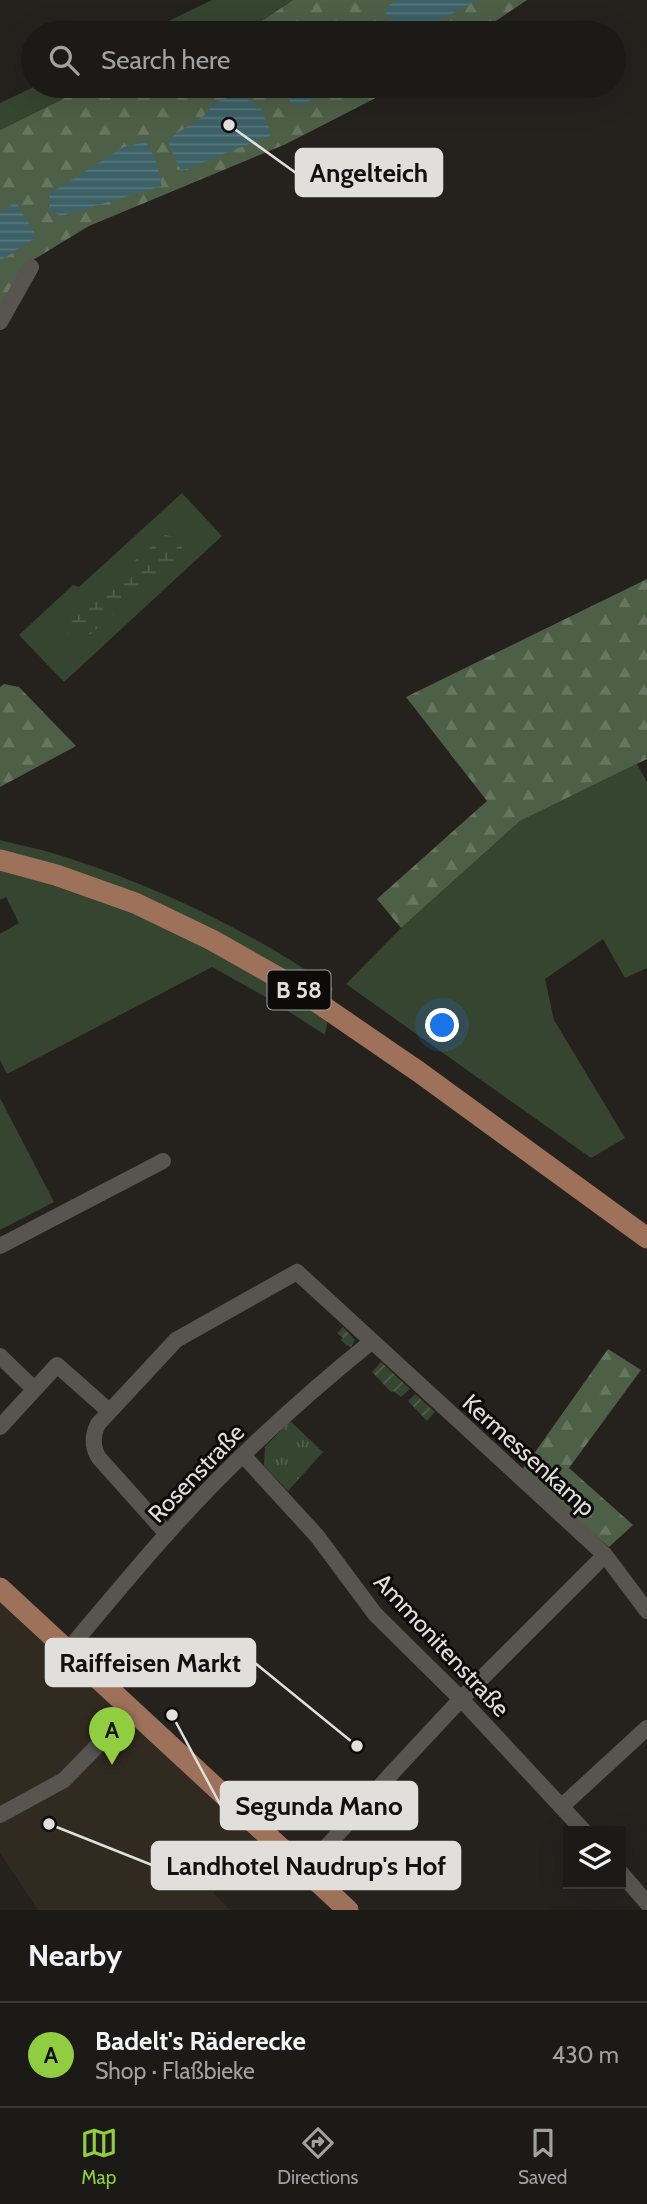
<!DOCTYPE html>
<meta charset="utf-8">
<style>
:root{--surface:#1c1a16;--page:#25231f;--text:#f1f3f6;--muted:#a0a1a1;--line:#3a3835;--accent:#90cd41}
body{margin:0;font-family:Cabin,sans-serif;background:var(--page);color:var(--text)}
.controls{position:absolute;right:21px;bottom:21px;display:grid;overflow:hidden;border-radius:0px;box-shadow:0 7px 28px #0002}
.controls button{width:63px;height:63px;display:grid;place-items:center;padding:0;border:0;border-bottom:2px solid var(--line);background:var(--surface);color:var(--text);font:35px sans-serif}
.you{position:absolute;left:443px;top:1026px;width:24px;height:24px;margin:-18px;border:5px solid #fff;border-radius:50%;background:#1a73e8;box-shadow:0 0 0 10px #1a73e833}
.badge{display:grid;place-items:center;width:46px;height:46px;border-radius:50%;background:var(--accent);color:#111;font-size:23px;font-weight:700}
.pin{position:absolute;translate:-50% -58px;filter:drop-shadow(0 2px 4px #0008)}
.pin::after{content:'';position:absolute;top:37px;width:24px;height:21px;background:inherit;clip-path:polygon(0 0,100% 0,50% 100%)}
.list{margin:0;padding:0;list-style:none}
h2{display:flex;justify-content:space-between;align-items:center;height:91px;margin:0;padding:0 28px;font-size:30px}
h2 small{font-size:23px;font-weight:400;color:var(--muted)}
.list li{display:grid;grid-template-columns:46px 1fr auto;gap:21px;align-items:center;box-sizing:border-box;height:105px;padding:0 28px;border-top:2px solid var(--line)}
.list b{display:block;font-size:26px;white-space:nowrap}
.list p{margin:0;font-size:23px;white-space:nowrap;color:var(--muted)}
.list em{font-size:23px;font-style:normal;color:var(--muted)}
.icon{flex:none;width:38px;height:38px;fill:none;stroke:currentColor;stroke-width:2;stroke-linecap:round;stroke-linejoin:round}
.map{position:relative;flex:none;width:647px;height:1910px;overflow:hidden}
.search{position:absolute;background:var(--surface);box-shadow:0 7px 28px #0002;left:21px;right:21px;top:21px;height:77px;display:flex;align-items:center;gap:18px;box-sizing:border-box;padding:0 24px;border-radius:38px;color:var(--muted);font-size:26px}
.sheet{height:196px;background:var(--surface)}
nav{display:flex;justify-content:space-around;align-items:center;box-sizing:border-box;height:98px;border-top:2px solid var(--line);background:var(--surface);font-size:19px;color:var(--muted)}
nav a{display:grid;justify-items:center;gap:4px}
nav .on{color:var(--accent)}
.map>svg:first-child{display:block}
.built{fill:#312a21}
.grass{fill:#36452f}
.forest{fill:url(#forest-firs)}
.wetland{fill:url(#wetland-marsh)}
.park{fill:url(#park-tufts)}
.garden{fill:url(#garden-furrows)}
.water{fill:url(#water-rules)}
.lines{fill:none;stroke-linecap:round;stroke-linejoin:round}
.minor{stroke:#585450;stroke-width:16}
.major{stroke:#9e725a;stroke-width:21}
.labels{text-anchor:middle;dominant-baseline:central;stroke-width:6;stroke-linejoin:round;paint-order:stroke}
.shield{fill:#0d0b0a;stroke:#a19f9d;stroke-width:2}
.shield-label{font-size:23px;font-weight:bold;fill:#e1dfdc}
.street-label{font-size:24px;fill:#e1dfdc;stroke:#0d0b0a}
.leader{fill:none;stroke:#e1dfdc;stroke-width:2.5}
.callout-dot{fill:#e1dfdc;stroke:#0d0b0a;stroke-width:2.5}
.callout{fill:#e1dfdc;stroke:#e1dfdc;stroke-width:2.5}
.callout-label{font-size:26px;text-anchor:middle;font-weight:bold;fill:#111}
</style>
<div class="map">
<svg width="647" height="1910" viewBox="0 0 647 1910">
<defs>
<pattern id="forest-firs" width="22" height="20" patternUnits="userSpaceOnUse" patternTransform="scale(1.75)"><rect width="22" height="20" fill="#4e5f47"/><path d="M5 1l3.5 6h-7zM16 11l3.5 6h-7z" fill="#677661"/></pattern>
<pattern id="wetland-marsh" width="20" height="14" patternUnits="userSpaceOnUse" patternTransform="scale(1.75)"><rect width="20" height="14" fill="#36452f"/><path d="M1 5h8M5 5V1M11 12h8M15 12V8" fill="none" stroke="#535f4d"/></pattern>
<pattern id="park-tufts" width="24" height="20" patternUnits="userSpaceOnUse" patternTransform="scale(1.75)"><rect width="24" height="20" fill="#36452f"/><path d="M3 7l-1-3M5 7V3M7 7l1-3M15 17l-1-3M17 17v-4M19 17l1-3" fill="none" stroke="#535f4d"/></pattern>
<pattern id="garden-furrows" width="10" height="10" patternUnits="userSpaceOnUse" patternTransform="scale(1.75)"><rect width="10" height="10" fill="#36452f"/><path d="M-1 1l2-2M0 10L10 0M9 11l2-2" fill="none" stroke="#535f4d"/></pattern>
<pattern id="water-rules" width="6" height="5" patternUnits="userSpaceOnUse" patternTransform="scale(1.75)"><rect width="6" height="5" fill="#3c6167"/><path d="M0 2.5h6" fill="none" stroke="#58777c"/></pattern>
</defs>
<rect width="100%" height="100%" fill="#25221e"/>
<path class="built" d="M0,1600L260,1843L213,1893L230,1910H38L0,1853Z"/>
<path class="grass" d="M212,0H293L244,33H221L215,27L203,33H144Z
M36,86H109L97,92L85,88L0,130V103Z
M182,493L222,536L64,682L19,635L73,585L79,587Z
M637,764L647,782V968L625,978L603,939L545,979L554,1020L625,1138L591,1158L346,984L401,928L520,821Z
M0,840C22,846 46,850 68,858C161,888 252,932 333,988L330,1002L0,852Z
M0,868L94,896L206,945L328,1018L325,1035L271,1000L212,967L7,1074L0,1060V934L19,923L6,897L0,900Z
M0,1098L54,1202L0,1230Z"/>
<path class="forest" d="M293,0H527L478,33H244Z
M109,86H399L286,144L89,226L28,263L0,314V130L85,88L97,92Z
M647,579V759L520,821L401,928L377,899L487,801L406,697Z
M4,684L19,687L76,746L0,787V687Z
M608,1349L641,1370L569,1468L633,1525L609,1547L519,1472L526,1465Z"/>
<path class="wetland" d="M165,535L175,537L182,547L178,559L84,640L72,637L64,629L72,614Z"/>
<path class="park" d="M290,1421L323,1452L288,1491L264,1466L265,1447Z"/>
<path class="garden" d="M343,1327L355,1340L351,1347L346,1345L341,1340L343,1338L337,1333Z
M381,1362L410,1389L401,1397L393,1391L391,1392L372,1372Z
M415,1394L435,1412L427,1421L408,1401Z"/>
<path class="water" d="M397,0H477L416,33H404L398,25L390,27L385,8Z
M288,86H338L299,106L290,102Z
M238,93L260,107L272,135L181,171L167,140L205,115L212,104Z
M146,142L156,161L162,186L61,216L49,210V194L124,147Z
M16,202L37,237L0,261V213Z"/>
<g class="lines">
<path class="minor" d="M0,322L31,267
M0,1246L163,1161
M0,1356L34,1389
M0,1427L57,1365L109,1411
M243,1455L317,1536L375,1614L461,1699L584,1831
M167,1534L99,1458C92,1447 92,1436 98,1424L176,1340L297,1272L605,1555L647,1611
M68,1650C100,1612 132,1573 165,1536C228,1465 298,1401 371,1342
M562,1806L647,1728
M0,1815L64,1780L133,1709
M306,1870L391,1774L461,1699L605,1555
M621,1873L647,1903"/>
<path class="major" d="M0,860L56,875L135,903L212,940L295,987L419,1072L647,1238
M0,1588L348,1910"/>
</g>
<g class="labels">
<rect class="shield" x="267.5" y="970.5" width="63" height="39" rx="5"/>
<g class="shield-label">
<text x="299" y="990">B 58</text>
</g>
<g class="street-label">
<text transform="translate(529 1455) rotate(42)">Kermessenkamp</text>
<text transform="translate(196 1473) rotate(-46)">Rosenstraße</text>
<text transform="translate(442 1645) rotate(47)">Ammonitenstraße</text>
</g>
</g>
<path class="leader" d="M229 125L296 173M357 1746L255 1663M172 1715L221 1806M49 1824L152 1865"/>
<g class="callout-dot">
<circle cx="229" cy="125" r="7"/>
<circle cx="357" cy="1746" r="7"/>
<circle cx="172" cy="1715" r="7"/>
<circle cx="49" cy="1824" r="7"/>
</g>
<g class="callout">
<rect x="296" y="149" width="146" height="47" rx="7"/>
<rect x="46" y="1639" width="209" height="47" rx="7"/>
<rect x="221" y="1782" width="196" height="47" rx="7"/>
<rect x="152" y="1842" width="308" height="47" rx="7"/>
</g>
<g class="callout-label">
<text x="369" y="182">Angelteich</text>
<text x="150" y="1672">Raiffeisen Markt</text>
<text x="319" y="1815">Segunda Mano</text>
<text x="306" y="1875">Landhotel Naudrup's Hof</text>
</g>
</svg>
<div class="controls">
<button><svg class="icon" aria-label="layers" viewBox="0 0 24 24"><path d="M12 4l9 5-9 5-9-5zM3 14l9 5 9-5"/></svg></button>
</div>
<div class="you"></div>
<div class="pin badge" style="left:112px;top:1765px">A</div>
<div class="search"><svg class="icon" aria-label="search" viewBox="0 0 24 24"><circle cx="10" cy="10" r="6"/><path d="M15 15l6 6"/></svg>Search here</div>
</div>
<section class="sheet">
<h2>Nearby<small></small></h2>
<ul class="list">
<li><span class="badge">A</span><div><b>Badelt's Räderecke</b><p>Shop · Flaßbieke</p></div><em>430 m</em></li>
</ul>
</section>
<nav>
<a class="on"><svg class="icon" aria-label="map" viewBox="0 0 24 24"><path d="M3 6l6-2 6 2 6-2v14l-6 2-6-2-6 2zM9 4v14M15 6v14"/></svg>Map</a>
<a><svg class="icon" aria-label="directions" viewBox="0 0 24 24"><path d="M12 3l9 9-9 9-9-9zM9 14v-3h6M13 9l2 2-2 2"/></svg>Directions</a>
<a><svg class="icon" aria-label="saved" viewBox="0 0 24 24"><path d="M7 4h10v16l-5-4-5 4z"/></svg>Saved</a>
</nav>
